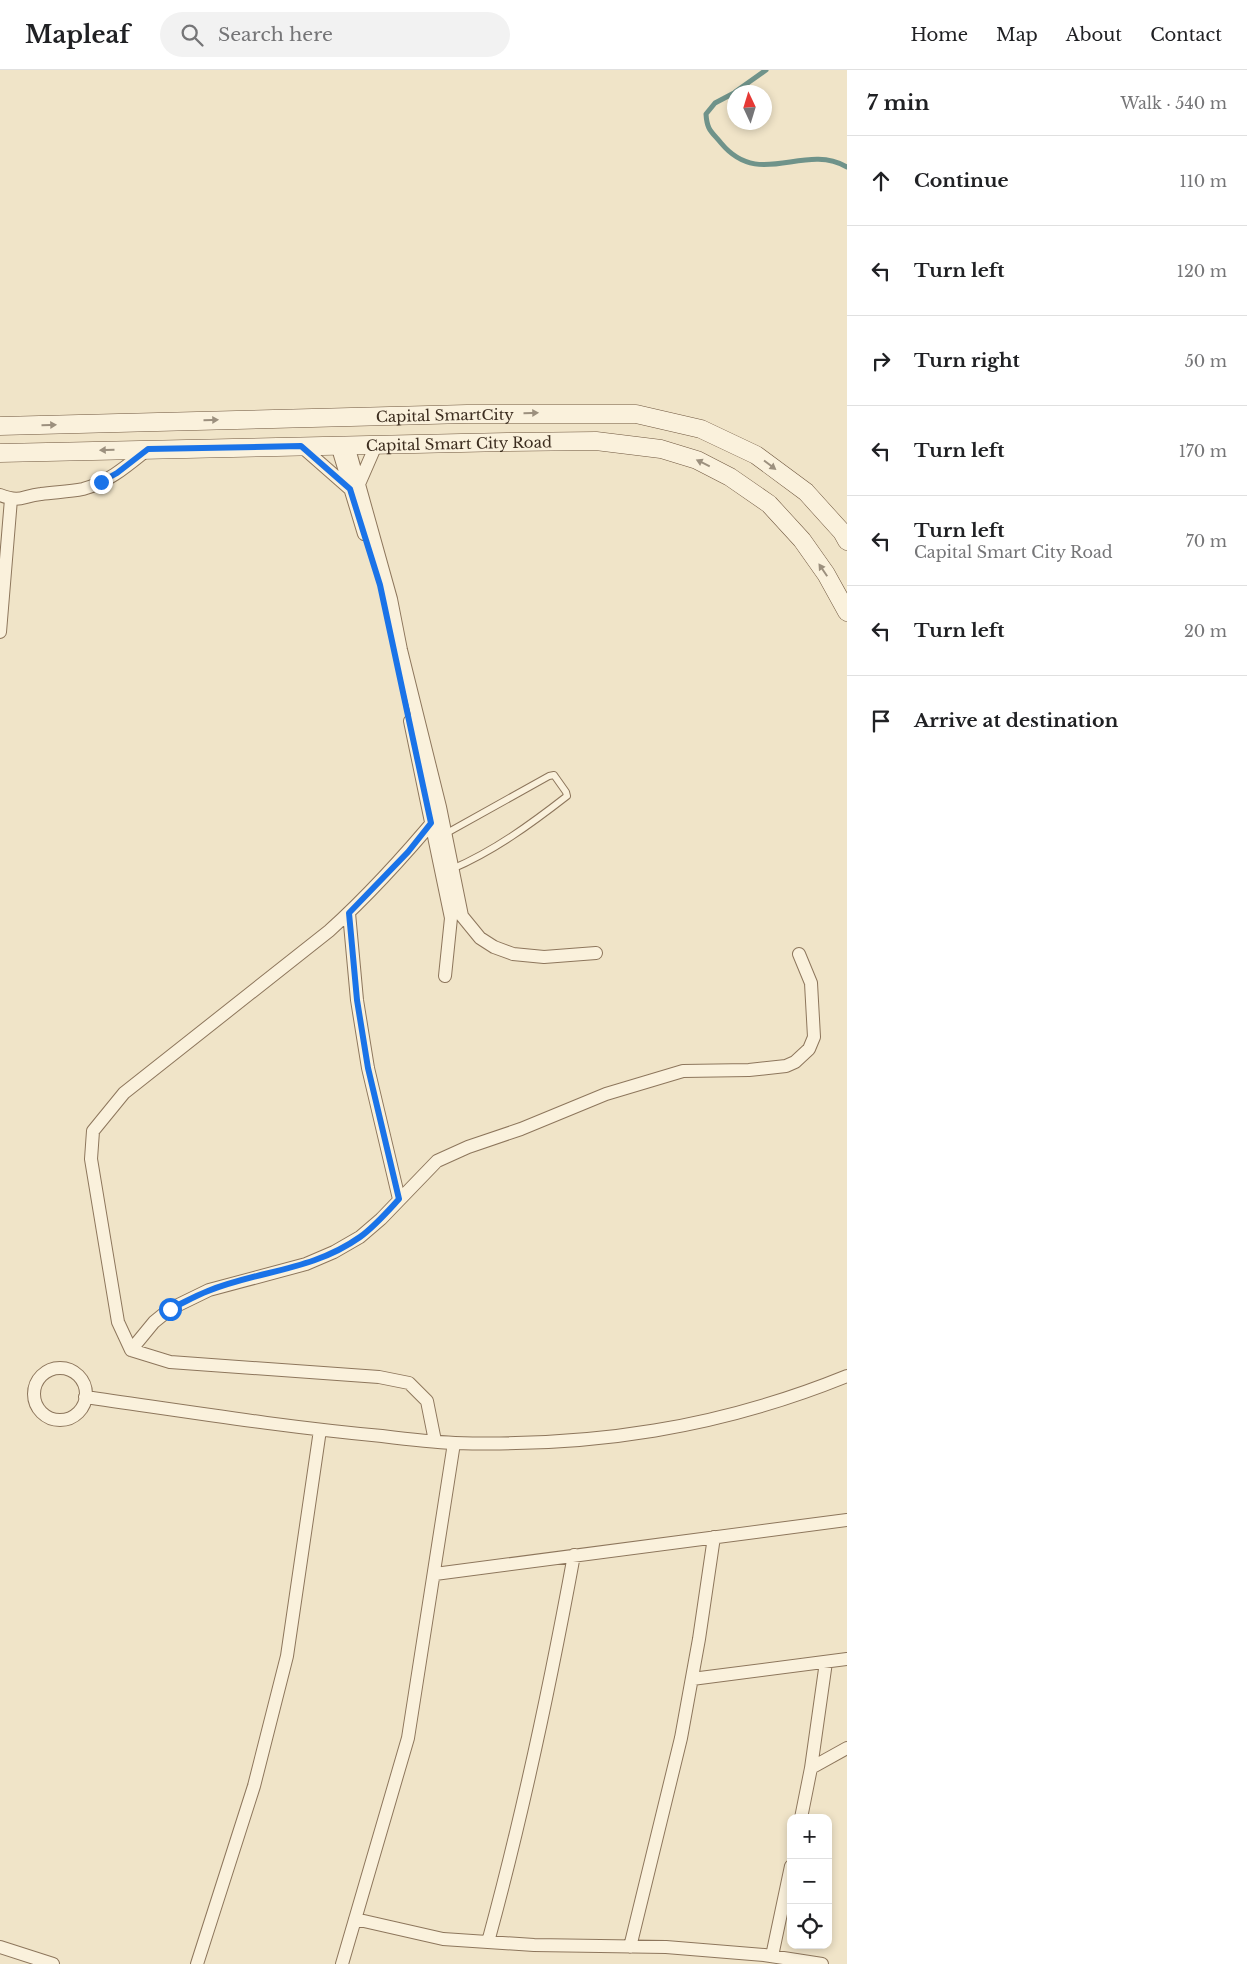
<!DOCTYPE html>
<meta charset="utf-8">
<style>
:root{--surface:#fff;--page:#f2f2f2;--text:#202124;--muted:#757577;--line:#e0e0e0}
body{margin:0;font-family:"Libre Baskerville",serif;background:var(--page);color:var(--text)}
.controls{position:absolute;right:15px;bottom:15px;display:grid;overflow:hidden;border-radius:10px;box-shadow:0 2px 8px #0003}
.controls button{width:45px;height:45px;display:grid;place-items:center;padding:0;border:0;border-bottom:1px solid var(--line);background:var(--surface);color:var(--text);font:25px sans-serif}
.compass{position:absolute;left:727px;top:15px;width:45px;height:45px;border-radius:50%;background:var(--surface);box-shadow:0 2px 8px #0003;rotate:356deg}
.stop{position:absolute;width:15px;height:15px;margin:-11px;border:4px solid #1a73e8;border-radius:50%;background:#fff}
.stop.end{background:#1a73e8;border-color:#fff;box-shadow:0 1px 5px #0008}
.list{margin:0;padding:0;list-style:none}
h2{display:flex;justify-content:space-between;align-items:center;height:65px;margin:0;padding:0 20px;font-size:21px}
h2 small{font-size:16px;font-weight:400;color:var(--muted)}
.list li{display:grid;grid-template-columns:32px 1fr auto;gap:15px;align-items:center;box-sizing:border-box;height:90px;padding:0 20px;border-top:1px solid var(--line)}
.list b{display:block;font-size:19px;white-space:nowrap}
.list p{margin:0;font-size:16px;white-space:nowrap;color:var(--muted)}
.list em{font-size:16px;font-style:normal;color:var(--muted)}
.icon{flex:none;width:28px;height:28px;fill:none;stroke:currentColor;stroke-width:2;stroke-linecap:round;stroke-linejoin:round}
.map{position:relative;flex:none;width:847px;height:1894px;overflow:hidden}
header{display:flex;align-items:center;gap:30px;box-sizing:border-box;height:70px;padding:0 25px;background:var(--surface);border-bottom:1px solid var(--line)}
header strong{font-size:24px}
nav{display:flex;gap:28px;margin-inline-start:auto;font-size:18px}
.search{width:350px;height:45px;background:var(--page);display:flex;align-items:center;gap:12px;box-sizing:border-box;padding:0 18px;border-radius:28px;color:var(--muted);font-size:19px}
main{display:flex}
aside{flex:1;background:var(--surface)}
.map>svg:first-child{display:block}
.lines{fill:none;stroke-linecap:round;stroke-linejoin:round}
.stream{stroke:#6f938a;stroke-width:5}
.lane-casing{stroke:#8d765c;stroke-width:8}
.street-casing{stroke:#8d765c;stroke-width:14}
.secondary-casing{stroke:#6f573f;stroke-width:19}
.lane{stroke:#faf1dc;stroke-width:6}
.street{stroke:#faf1dc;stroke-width:12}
.secondary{stroke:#faf1dc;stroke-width:18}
.oneway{fill:#9c907e}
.route{stroke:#1a73e8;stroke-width:6}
.labels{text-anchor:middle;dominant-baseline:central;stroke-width:4.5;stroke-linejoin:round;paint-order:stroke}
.street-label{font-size:15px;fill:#3d2e20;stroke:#f7eed8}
</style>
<header>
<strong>Mapleaf</strong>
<div class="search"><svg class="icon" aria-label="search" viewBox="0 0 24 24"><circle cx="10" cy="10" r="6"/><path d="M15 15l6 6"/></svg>Search here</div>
<nav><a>Home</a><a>Map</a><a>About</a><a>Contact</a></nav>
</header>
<main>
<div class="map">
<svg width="847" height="1894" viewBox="0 0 847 1894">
<rect width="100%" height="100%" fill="#f0e4c8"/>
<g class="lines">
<path class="stream" d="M735,22L766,0
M734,23L715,33L706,44C707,60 711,61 721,73C760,120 803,72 847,97"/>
<defs>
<path id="lane" d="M445,764L549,706L554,705L566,722L567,726C531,754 494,781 452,799"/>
<path id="street" d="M337,375L364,464
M348,375L391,529L401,580L440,737L462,846L480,868L494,877L513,884L544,887L596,883
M301,376L350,419
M359,414L376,375
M0,425C22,433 21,426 41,424C54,422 69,422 83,419C109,412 128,395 148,379
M0,562L11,429
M410,651L451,848L445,906
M349,843L357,930L368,998L399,1129
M131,1280L154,1252L170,1239L209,1220L306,1194L334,1182L360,1167L381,1149L437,1091L468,1077L521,1059L606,1024L683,1001L749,1000L786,996L795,992L809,979L814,967L811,913L799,884
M34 1324a26 26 0 1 1 52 0a26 26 0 1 1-52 0Z
M85,1327C184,1341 283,1357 382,1366C406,1369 431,1372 455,1373C593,1377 719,1358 847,1306
M435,1371L427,1331L409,1313L379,1307L170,1292L131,1280L118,1252L91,1089L93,1061L124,1023L329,861C370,824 406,784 441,742
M435,1504L847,1450
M692,1609L847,1589
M811,1698L847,1678
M801,1748L811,1698L826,1592
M355,1849L443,1869L534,1875L666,1877L764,1885L822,1894
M488,1872C523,1744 550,1616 574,1485
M0,1877L53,1894
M630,1877L681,1668L699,1569L714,1467
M772,1886L791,1796
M197,1894L254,1716L287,1586L320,1360
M342,1894L408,1668L454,1373"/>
<g id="secondary">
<path id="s1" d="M0,356L467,344H636L701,359L756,385L806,422L842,462L847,471"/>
<path id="s2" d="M0,383L507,372L596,371L661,379L697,390L730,407L769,434L802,470L826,504L847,542"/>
</g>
</defs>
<use href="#lane" class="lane-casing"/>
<use href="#street" class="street-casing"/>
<use href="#secondary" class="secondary-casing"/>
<use href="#lane" class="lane"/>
<use href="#street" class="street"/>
<use href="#secondary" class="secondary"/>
</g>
<defs><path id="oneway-solid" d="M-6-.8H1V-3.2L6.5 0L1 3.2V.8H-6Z" transform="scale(1.25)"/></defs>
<g class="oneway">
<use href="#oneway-solid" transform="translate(531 343) rotate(-1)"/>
<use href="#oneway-solid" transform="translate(211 350) rotate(-1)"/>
<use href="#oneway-solid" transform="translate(49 355) rotate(-2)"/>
<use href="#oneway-solid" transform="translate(107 380) rotate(178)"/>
<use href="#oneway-solid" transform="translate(703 393) rotate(-154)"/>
<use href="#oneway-solid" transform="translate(770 395) rotate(37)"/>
<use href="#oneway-solid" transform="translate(823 500) rotate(-124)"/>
</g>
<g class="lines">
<path class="route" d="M101,412L117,403L148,379L301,376L350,419L380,515L431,753L408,782L349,843L357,930L368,998L399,1129C387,1142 375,1156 360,1167C312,1201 260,1200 208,1221C195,1226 183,1233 170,1239"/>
</g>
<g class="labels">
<g class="street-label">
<text stroke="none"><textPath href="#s1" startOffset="445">Capital SmartCity</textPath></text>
<text stroke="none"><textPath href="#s2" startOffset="459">Capital Smart City Road</textPath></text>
</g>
</g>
</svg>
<div class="controls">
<button>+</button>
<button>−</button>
<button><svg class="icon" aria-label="locate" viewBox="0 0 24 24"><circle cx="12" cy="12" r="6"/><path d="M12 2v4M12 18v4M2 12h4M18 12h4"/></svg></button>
</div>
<svg class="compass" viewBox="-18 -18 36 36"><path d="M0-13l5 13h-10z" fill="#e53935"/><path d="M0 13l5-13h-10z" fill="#757577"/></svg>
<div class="stop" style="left:170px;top:1239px"></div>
<div class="stop end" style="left:101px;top:412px"></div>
</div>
<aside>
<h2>7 min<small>Walk · 540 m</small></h2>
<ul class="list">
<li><svg class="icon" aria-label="ahead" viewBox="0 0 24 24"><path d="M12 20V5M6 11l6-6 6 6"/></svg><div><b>Continue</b></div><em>110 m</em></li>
<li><svg class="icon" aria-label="left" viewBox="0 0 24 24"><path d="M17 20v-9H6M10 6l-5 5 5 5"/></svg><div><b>Turn left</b></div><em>120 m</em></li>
<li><svg class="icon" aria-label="right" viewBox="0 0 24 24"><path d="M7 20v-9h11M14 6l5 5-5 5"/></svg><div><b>Turn right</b></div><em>50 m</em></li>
<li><svg class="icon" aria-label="left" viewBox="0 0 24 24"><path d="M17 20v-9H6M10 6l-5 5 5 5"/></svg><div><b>Turn left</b></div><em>170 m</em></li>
<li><svg class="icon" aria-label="left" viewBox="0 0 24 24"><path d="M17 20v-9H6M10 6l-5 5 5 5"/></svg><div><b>Turn left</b><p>Capital Smart City Road</p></div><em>70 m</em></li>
<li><svg class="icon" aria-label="left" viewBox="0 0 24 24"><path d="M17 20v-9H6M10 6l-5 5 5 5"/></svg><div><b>Turn left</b></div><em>20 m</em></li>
<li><svg class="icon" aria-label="arrive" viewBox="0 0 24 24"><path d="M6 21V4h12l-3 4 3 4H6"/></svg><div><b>Arrive at destination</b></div></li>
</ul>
</aside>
</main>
